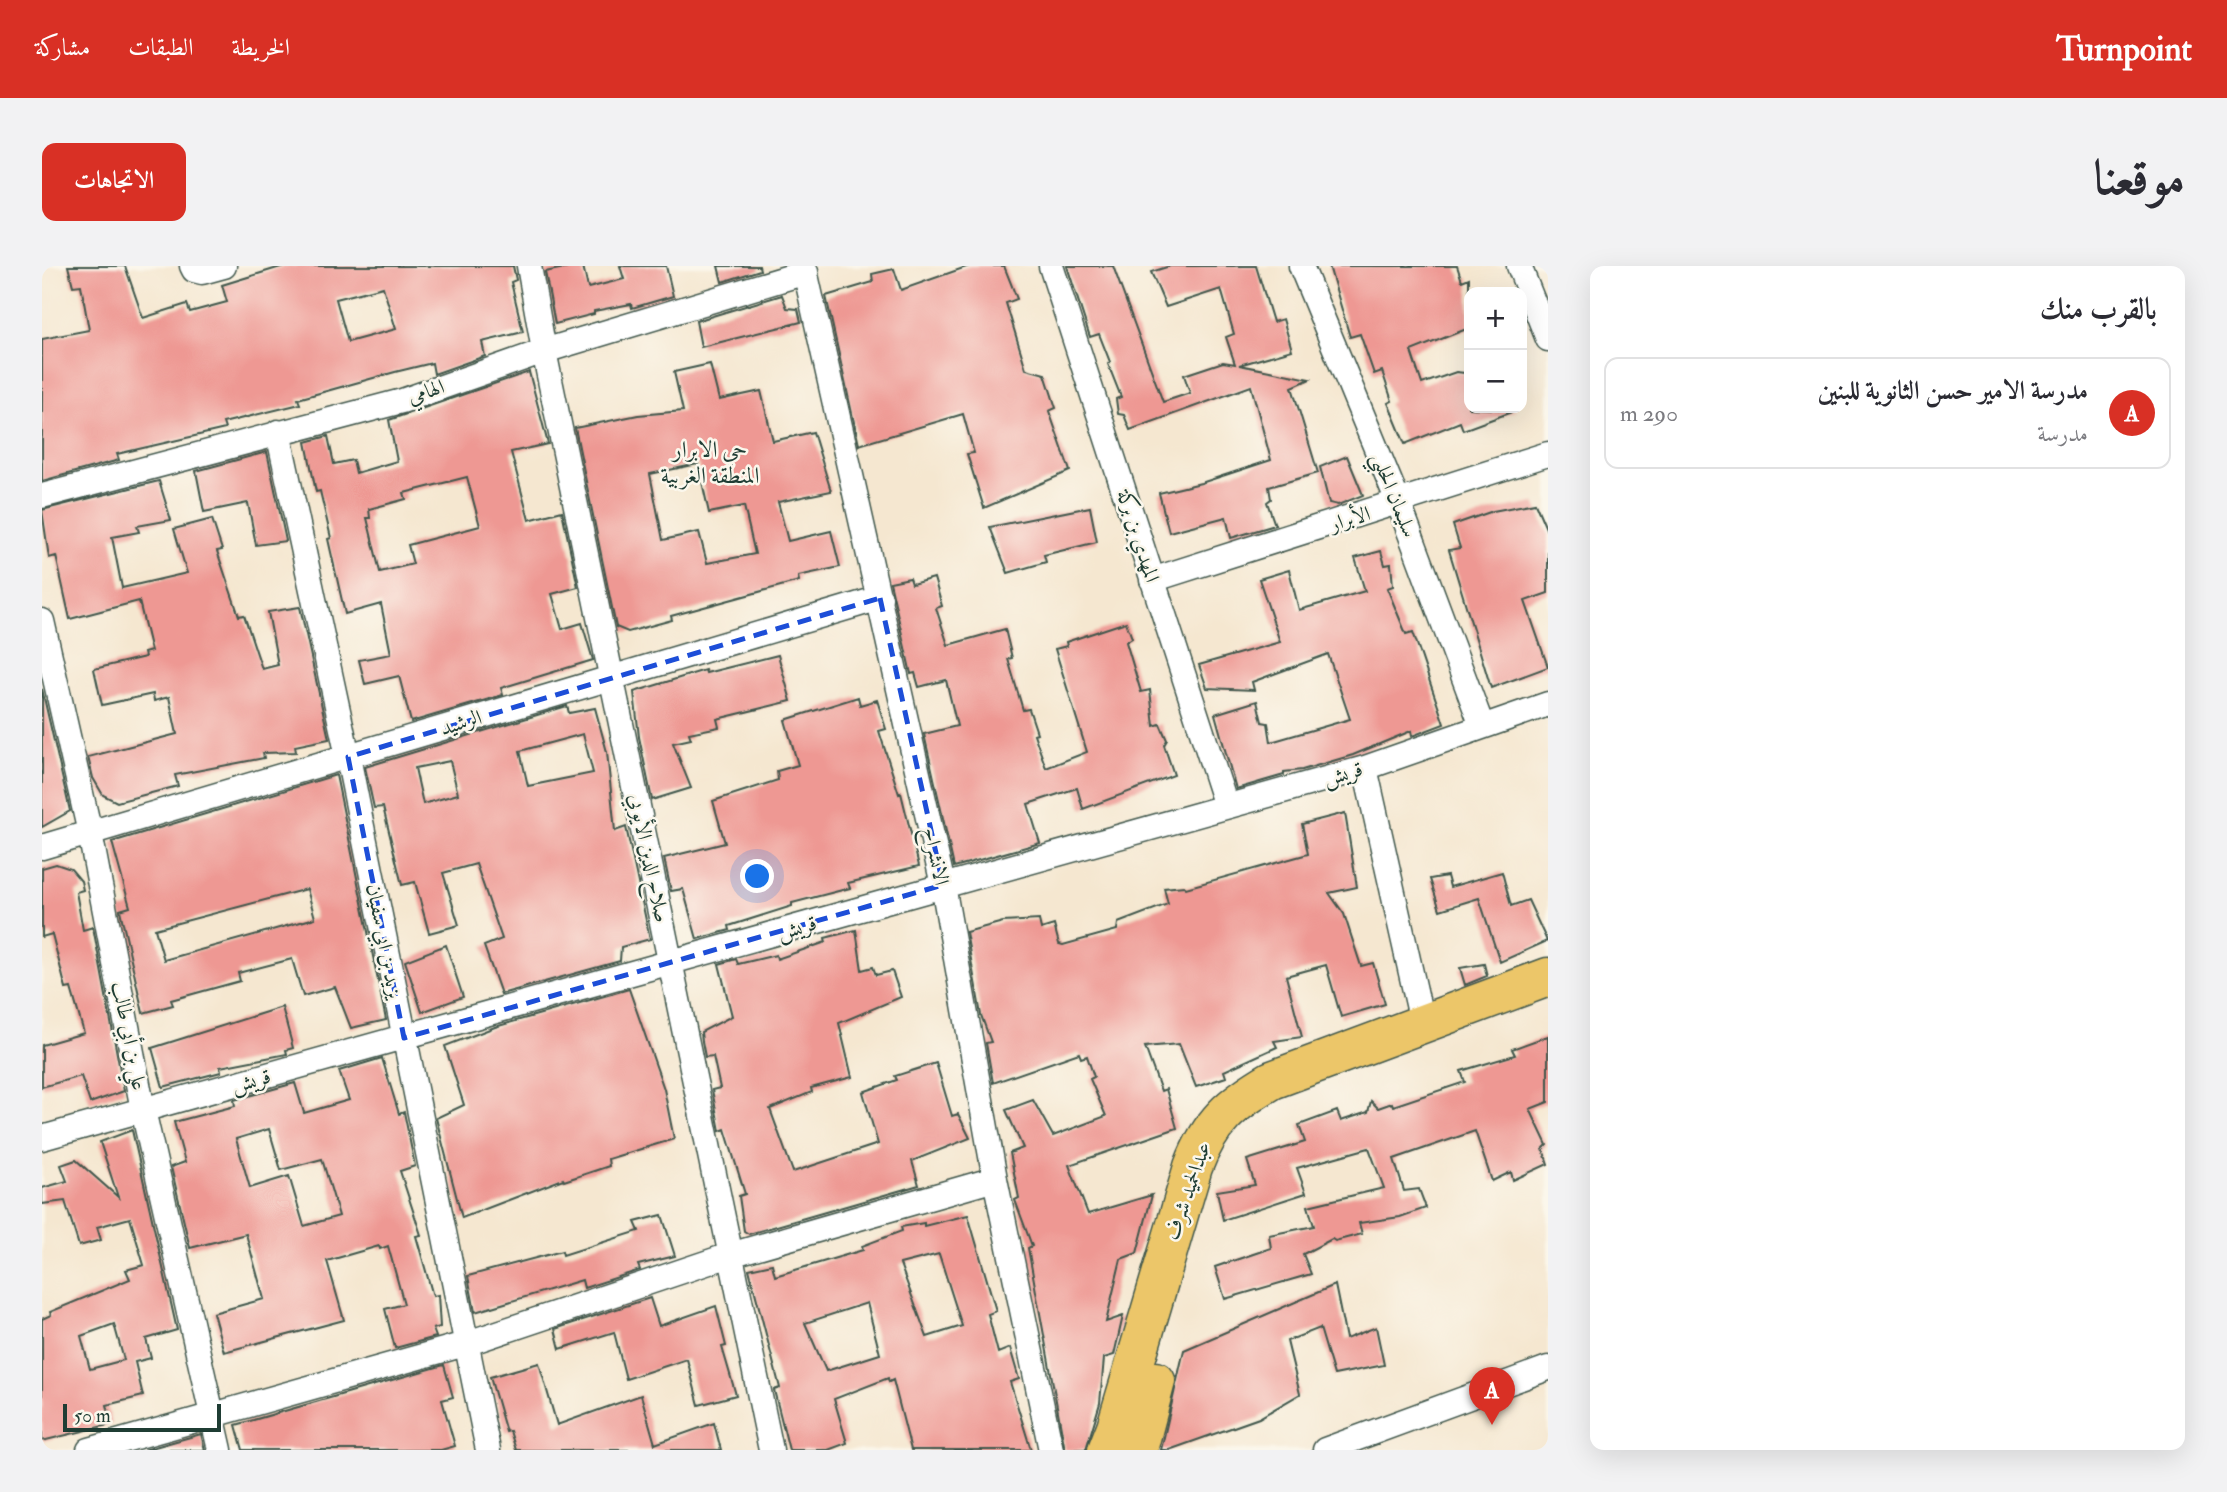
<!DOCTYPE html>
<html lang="ar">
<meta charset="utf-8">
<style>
:root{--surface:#fff;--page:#f2f2f3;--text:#2b2b33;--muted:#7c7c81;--line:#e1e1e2;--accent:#d93025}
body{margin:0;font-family:"IM FELL Double Pica",Amiri,serif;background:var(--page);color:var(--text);direction:rtl}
.controls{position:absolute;right:21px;top:21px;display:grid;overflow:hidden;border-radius:14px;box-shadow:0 7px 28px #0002}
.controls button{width:63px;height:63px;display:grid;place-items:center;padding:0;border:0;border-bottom:2px solid var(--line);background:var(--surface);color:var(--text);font:35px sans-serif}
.scale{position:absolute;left:21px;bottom:18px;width:158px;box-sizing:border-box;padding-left:7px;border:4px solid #1f3d34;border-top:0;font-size:19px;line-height:24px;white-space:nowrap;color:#1f3d34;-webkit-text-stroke:5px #fbf7ec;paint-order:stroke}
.you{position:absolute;left:716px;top:611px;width:24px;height:24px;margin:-18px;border:5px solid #fff;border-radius:50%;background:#1a73e8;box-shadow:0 0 0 10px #1a73e833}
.badge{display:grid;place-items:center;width:46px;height:46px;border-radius:50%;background:var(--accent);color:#fff;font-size:23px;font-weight:700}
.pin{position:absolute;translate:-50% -58px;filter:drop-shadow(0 2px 4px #0008)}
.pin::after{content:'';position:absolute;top:37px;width:24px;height:21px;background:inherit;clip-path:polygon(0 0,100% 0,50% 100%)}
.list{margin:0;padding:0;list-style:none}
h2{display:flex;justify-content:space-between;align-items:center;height:91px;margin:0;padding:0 28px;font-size:30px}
h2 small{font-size:23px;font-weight:400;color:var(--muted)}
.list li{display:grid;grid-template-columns:46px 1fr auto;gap:21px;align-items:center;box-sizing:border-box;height:112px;margin:0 14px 14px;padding:0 14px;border:2px solid var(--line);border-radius:14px}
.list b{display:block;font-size:26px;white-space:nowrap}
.list p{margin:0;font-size:23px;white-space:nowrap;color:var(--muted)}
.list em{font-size:23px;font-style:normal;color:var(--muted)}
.map{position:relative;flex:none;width:1506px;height:1184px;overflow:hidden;direction:ltr;border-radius:14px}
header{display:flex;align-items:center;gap:42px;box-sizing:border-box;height:98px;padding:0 35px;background:var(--accent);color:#fff}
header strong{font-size:33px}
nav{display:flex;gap:38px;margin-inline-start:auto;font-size:24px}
.intro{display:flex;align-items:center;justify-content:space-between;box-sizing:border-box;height:168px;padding:0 42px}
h1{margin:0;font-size:49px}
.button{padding:18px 32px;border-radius:14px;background:var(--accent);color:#fff;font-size:24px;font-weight:700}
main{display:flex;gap:42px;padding:0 42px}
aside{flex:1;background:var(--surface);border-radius:14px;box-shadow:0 7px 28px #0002}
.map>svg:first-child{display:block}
.building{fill:#ee9893;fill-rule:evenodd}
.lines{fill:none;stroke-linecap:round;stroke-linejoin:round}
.minor-casing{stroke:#3f564b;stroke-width:27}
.primary-casing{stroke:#3f564b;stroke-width:41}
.minor{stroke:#fff;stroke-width:24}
.primary{stroke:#ecc669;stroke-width:38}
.marked{fill:none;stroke:#1d4ed8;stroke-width:5;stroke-dasharray:14 9;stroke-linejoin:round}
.labels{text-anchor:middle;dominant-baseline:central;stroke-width:5;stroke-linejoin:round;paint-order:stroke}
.street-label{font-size:21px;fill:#1f3d34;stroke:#fbf7ec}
.neighbourhood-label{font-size:23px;fill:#1f3d34;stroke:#fbf7ec}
</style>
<header>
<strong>Turnpoint</strong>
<nav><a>الخريطة</a><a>الطبقات</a><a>مشاركة</a></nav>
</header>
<div class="intro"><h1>موقعنا</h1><a class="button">الاتجاهات</a></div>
<main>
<aside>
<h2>بالقرب منك<small></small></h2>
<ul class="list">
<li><span class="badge">A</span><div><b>مدرسة الامير حسن الثانوية للبنين</b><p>مدرسة</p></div><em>290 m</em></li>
</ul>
</aside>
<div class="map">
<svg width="1506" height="1184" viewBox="0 0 1506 1184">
<rect width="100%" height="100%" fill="#fbf7ec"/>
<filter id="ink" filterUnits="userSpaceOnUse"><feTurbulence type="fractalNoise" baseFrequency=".0143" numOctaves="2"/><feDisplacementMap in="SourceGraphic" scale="14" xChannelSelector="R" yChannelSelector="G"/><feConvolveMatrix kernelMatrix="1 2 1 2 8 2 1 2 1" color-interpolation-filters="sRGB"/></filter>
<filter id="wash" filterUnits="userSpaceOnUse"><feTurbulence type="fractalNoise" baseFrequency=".00686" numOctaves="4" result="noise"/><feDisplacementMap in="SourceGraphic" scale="28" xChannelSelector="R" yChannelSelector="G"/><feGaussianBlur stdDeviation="1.57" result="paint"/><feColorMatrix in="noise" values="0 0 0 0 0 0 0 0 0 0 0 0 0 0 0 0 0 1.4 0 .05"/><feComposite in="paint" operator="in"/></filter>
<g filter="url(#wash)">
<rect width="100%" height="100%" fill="#f5e7d0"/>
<g id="blocks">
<path class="building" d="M26,0H83L101,52L145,38L148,46L185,36L180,19L242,0H471L474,14L469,16L481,66L440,76L443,90L392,108L390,97L353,106L256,133L258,138L181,157L183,163L75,188L77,194L0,215V73L47,64L39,19L31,20ZM341,21L354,63L306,76L294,33Z
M532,0H541L546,22L582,13L578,0H624L631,30L590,42L589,38L552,45V48L513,58L503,6Z
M676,0H717L718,4L680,16Z
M927,0H962L975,33L964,37L984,103L1003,108L1014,142L1007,145L1028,205L942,242L925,188L932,187L921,148L817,179L784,30L831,16L830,8L852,3L859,24Z
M1025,0H1071L1121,136L1148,127L1142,109L1181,96L1193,98L1184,71L1192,68L1179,23L1124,41L1109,6L1128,0H1214L1231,56L1241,53L1250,84L1197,99L1268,113L1250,121L1276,207L1227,221L1229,233L1225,236L1233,259L1189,272L1184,251L1127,266L1117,227L1159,217L1229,194L1209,120L1088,164L1082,149L1076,148L1074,133L1079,131L1066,98L1068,96L1057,68L1048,71Z
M1287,0H1415L1420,15L1427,12V62L1369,85L1380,118L1414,106L1423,107L1427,113V142L1475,144L1421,164L1418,156L1363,178L1346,137L1350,135L1340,105L1332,108L1318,68L1308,71Z
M740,29L745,42L756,43L759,56L659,81L654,55Z
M668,98L677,134L719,125L731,175L771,166L789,225L736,236L746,275L789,265L798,301L756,310L757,315L629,350L630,354L586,366L574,361L533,162L596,149L641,145L632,106ZM656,198L667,247L702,240L713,288L665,297L657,266L621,274L608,208Z
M487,106L506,178L469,186L487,254L520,245L536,321L510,328L520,363L540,357L551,394L459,422L461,429L369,456L357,410L323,418L317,394L349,388L339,338L303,348L286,273L289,272L278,225L274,226L264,176L286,170L292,198L311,194L314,207L355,195L347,154ZM425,211L438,260L366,279L371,298L338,306L325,252H328L327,243L364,233L362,227Z
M225,186L244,275L214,279L206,237L162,246L154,205Z
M1305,190L1321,229L1296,239L1287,237L1278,201Z
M117,215L129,254L95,260L97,266L70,271L80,322L145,307L132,263L170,253L180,284L175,285L197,350L202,349L220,403L236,399L226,346L258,341L287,473L253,480L254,486L221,487L222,492L133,509L136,520L75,536L61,529L51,512L46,491L135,468L127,431L112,435L111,428L60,439L52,403L103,391L102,387L109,385L97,335L28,353L14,290L7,292L0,244Z
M1493,237L1506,267V327L1483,335L1506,401L1449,422L1407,284L1418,282L1411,259L1451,245Z
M1048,241L1055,276L1002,289L1004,296L966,307L948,261Z
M1339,285L1343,299L1349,298L1351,320L1345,322L1364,368L1371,366L1402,458L1370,470L1369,465L1311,489L1260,504L1242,506V509L1194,523L1173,448L1215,435L1220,456L1226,457L1229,476L1308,453L1286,388L1210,416L1212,424L1165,422L1157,399L1238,376L1217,313L1247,304L1257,344L1323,325L1313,292Z
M868,312L870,318L892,312L900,340L894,342L906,379L963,363L970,392L966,393L981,444L987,443L995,467L992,468L1004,502L1045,486L1013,383L1025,380L1024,376L1084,356L1090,372L1084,376L1099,426L1108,424L1112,460L1118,458L1125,474L1122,479L1132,509L1041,543L1035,522L986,538L998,577L912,601L882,468L915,460L904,414L877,421L873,407L869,408L848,316Z
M736,389L749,435L675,453L677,461L647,467L649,473L631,477L649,522L610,534L597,471L592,426L663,404L664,407Z
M0,423L28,545L0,561Z
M816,431L818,439L835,434L844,463L837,465L857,528L859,527L877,600L806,617L808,622L750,637V640L687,660L688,664L655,673L641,623L629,625L622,592L683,577L671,535L736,514L735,505L756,499L743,454Z
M525,440L527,447L553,442L565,486L573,565L584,561L608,673L579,681L578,695L459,728L442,680L460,673L434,598L401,607L417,659L387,667L373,616L360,619L341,541L332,542L323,501ZM541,468L551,507L486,520L478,485ZM408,495L416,528L381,538L373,502Z
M294,509L344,754L309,762L293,721L261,730L250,693L196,707L198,715L129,734L131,739L101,747L78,644L88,641L70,576ZM265,623L273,652L122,694L113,663Z
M1303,547L1315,621L1287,627L1302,648L1319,700L1331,697L1343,738L1299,751L1284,699L1244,710L1260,771L1232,775L1235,781L1182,805L1184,811L1154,821L1137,778L1103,781L1119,825L1124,823L1135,862L1027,899L1046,948L1110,929L1095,987L1079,993L1064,1056L1081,1050L1072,1089L1062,1092L1058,1137L1044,1183L1023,1184L986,982L990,980L973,934L977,932L968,887L981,882L964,844L991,834L1011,870L1064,850L1048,813L1052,811L1045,790L1039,792L1037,787L951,817L944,777L949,776L939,749L924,666L961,656L997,654L999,663L1012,659L1017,678L1021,679L1075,664L1076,657L1126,638L1122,622L1142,620L1144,622L1266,588L1260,558Z
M14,598L29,603L39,615L41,624L34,626L41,664L51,661L82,825L48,837L39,810L0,821V779L42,767L29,722L24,723L10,668L0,671V602Z
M1460,606L1469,640L1486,634L1505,675L1458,696L1437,632L1398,644L1388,613L1405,610L1408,621Z
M814,664L820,704L831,701L834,709L850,705L859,731L797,757L810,811L769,822L770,826L728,843L751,906L836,878L821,826L855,814L853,810L894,797L910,850L916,848L928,872L870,895L877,919L707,968L702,965L697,930L703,928L683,863L678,865L670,824L678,822L671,790L663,791L660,775L659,766L690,750L677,698L694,693L696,698L734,689L735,693L784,676L783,672Z
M404,679L421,731L380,746L363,695Z
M1442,698L1445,710L1423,719L1418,702Z
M587,723L622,823L632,873L566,893L567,900L522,915L521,913L420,952L394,852L422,839L403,780L453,761Z
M240,741L251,782L244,784L245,788L178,801L179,806L121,821L110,782Z
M1506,770V836L1488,843L1505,879L1501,883L1506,898L1471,914L1469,906L1450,915L1433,865L1352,893L1362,925L1377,923L1384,942L1358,951L1317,957L1320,968L1293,975L1290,973L1261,988L1269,1008L1183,1033L1173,1001L1229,982L1227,969L1272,960L1266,940L1342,922L1327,882L1255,902L1264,927L1181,954L1175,925L1213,919L1205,894L1263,876L1257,859L1295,845L1299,855L1326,846L1329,835L1336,842L1350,837L1351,840L1423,816L1419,805L1473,789L1470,783Z
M340,792L357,848L362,846L373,900L358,905L379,969L374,970L391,1030L396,1029L398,1061L391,1063L394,1071L353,1082L343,1043L362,1038L346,980L338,983L337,980L285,995L302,1054L182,1086L171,1047L222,1033L204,968L148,982L129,901L143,896L132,856L193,840L192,834L253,817L262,847L307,834L297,805ZM227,863L239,904L280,893L297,950L262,960L247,910L208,922L194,873Z
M90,864L135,1064L104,1073L109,1092L93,1096L101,1130L65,1139L70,1158L0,1175V1053L9,1049L8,1046L88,1013L84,1004L102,999L88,952L55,961L59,974L37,980L23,935L0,938V922L25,915L19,899L34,894L76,931L58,876ZM72,1058L82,1094L48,1103L39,1070Z
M620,949L633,990L596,999L598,1004L542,1022L540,1014L433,1046L426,1010L520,985L521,989L597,965L593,956Z
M926,949L954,1045L946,1048L956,1087L968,1082L977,1113L968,1116L989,1184H869L851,1114L847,1116L846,1112L792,1133L805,1177L786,1184H747L732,1124L738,1122L707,1003L730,998L733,1010L821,984L820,980L860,965L859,961L882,957V960ZM897,988L920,1060L885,1071L858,998ZM825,1037L838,1088L784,1105L763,1057Z
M1293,1019L1304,1073L1334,1061L1342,1099L1292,1109L1278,1062L1245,1075L1258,1128L1217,1152L1127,1184H1119L1142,1084Z
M608,1032L617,1060L674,1040L684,1080L680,1081L694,1129L657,1139L645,1093L584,1113L572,1066L518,1083L513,1063Z
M497,1097L515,1159L599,1129L613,1178L672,1157L679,1184H474L468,1165L464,1166L448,1111Z
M402,1099L411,1131L400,1134L413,1180L399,1184H201L194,1159Z
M159,1168L163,1184H102Z"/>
</g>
</g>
<g filter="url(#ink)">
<use href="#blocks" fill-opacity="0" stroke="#3f564b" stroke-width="2"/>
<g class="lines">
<defs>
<path id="minor" d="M150,0L152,4L160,6L182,0
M487,0L502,85L729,1184
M762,0L901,619L953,913L1009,1184
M1009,0L1184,540
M1259,0L1357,238L1440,460
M1477,0L1506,73
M236,166L306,491L446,1184
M0,230L360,135L502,85L764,6
M1110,314L1506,188
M0,355L48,567L101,844L178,1184
M1323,502L1380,756
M0,581L838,332
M0,872L1323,502L1506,438
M47,1184L423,1078L688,989L953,913
M1283,1184L1506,1102"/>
<path id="primary" d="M1065,1184L1074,1161L1151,901C1168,856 1189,838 1230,814L1506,711
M1096,1184L1114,1115"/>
</defs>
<use href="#minor" class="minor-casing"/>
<use href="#primary" class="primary-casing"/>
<use href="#minor" class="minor"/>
<use href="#primary" class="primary"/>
</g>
</g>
<path class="marked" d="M838,332L901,619L362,772L306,491Z"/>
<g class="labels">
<g class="street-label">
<text transform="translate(384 126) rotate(-19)">الهامي</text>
<text transform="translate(1352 229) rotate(68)">سليمان الحلبي</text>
<text transform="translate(1308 253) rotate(-17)">الأبرار</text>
<text transform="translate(1096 270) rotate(72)">المهدي بن بركة</text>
<text transform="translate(419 457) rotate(-17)">الرشيد</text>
<text transform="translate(1301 508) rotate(-16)">قريش</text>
<text transform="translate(894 590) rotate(78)">الانشراح</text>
<text transform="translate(607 592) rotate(78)">صلاح الدين الأيوبي</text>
<text transform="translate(755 662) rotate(-16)">قريش</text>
<text transform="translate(342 675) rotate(79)">يزيد بن ابي سفيان</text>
<text transform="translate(87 770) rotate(79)">علي بن أبي طالب</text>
<text transform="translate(209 815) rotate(-15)">قريش</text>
<text transform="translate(1146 925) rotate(-71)">عبدالحميد شرف</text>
</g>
<g class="neighbourhood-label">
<text x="668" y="183">حي الابرار<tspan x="668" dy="26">المنطقة الغربية</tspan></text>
</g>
</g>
</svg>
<div class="controls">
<button>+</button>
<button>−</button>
</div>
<div class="scale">50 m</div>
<div class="you"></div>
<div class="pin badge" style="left:1450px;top:1159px">A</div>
</div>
</main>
